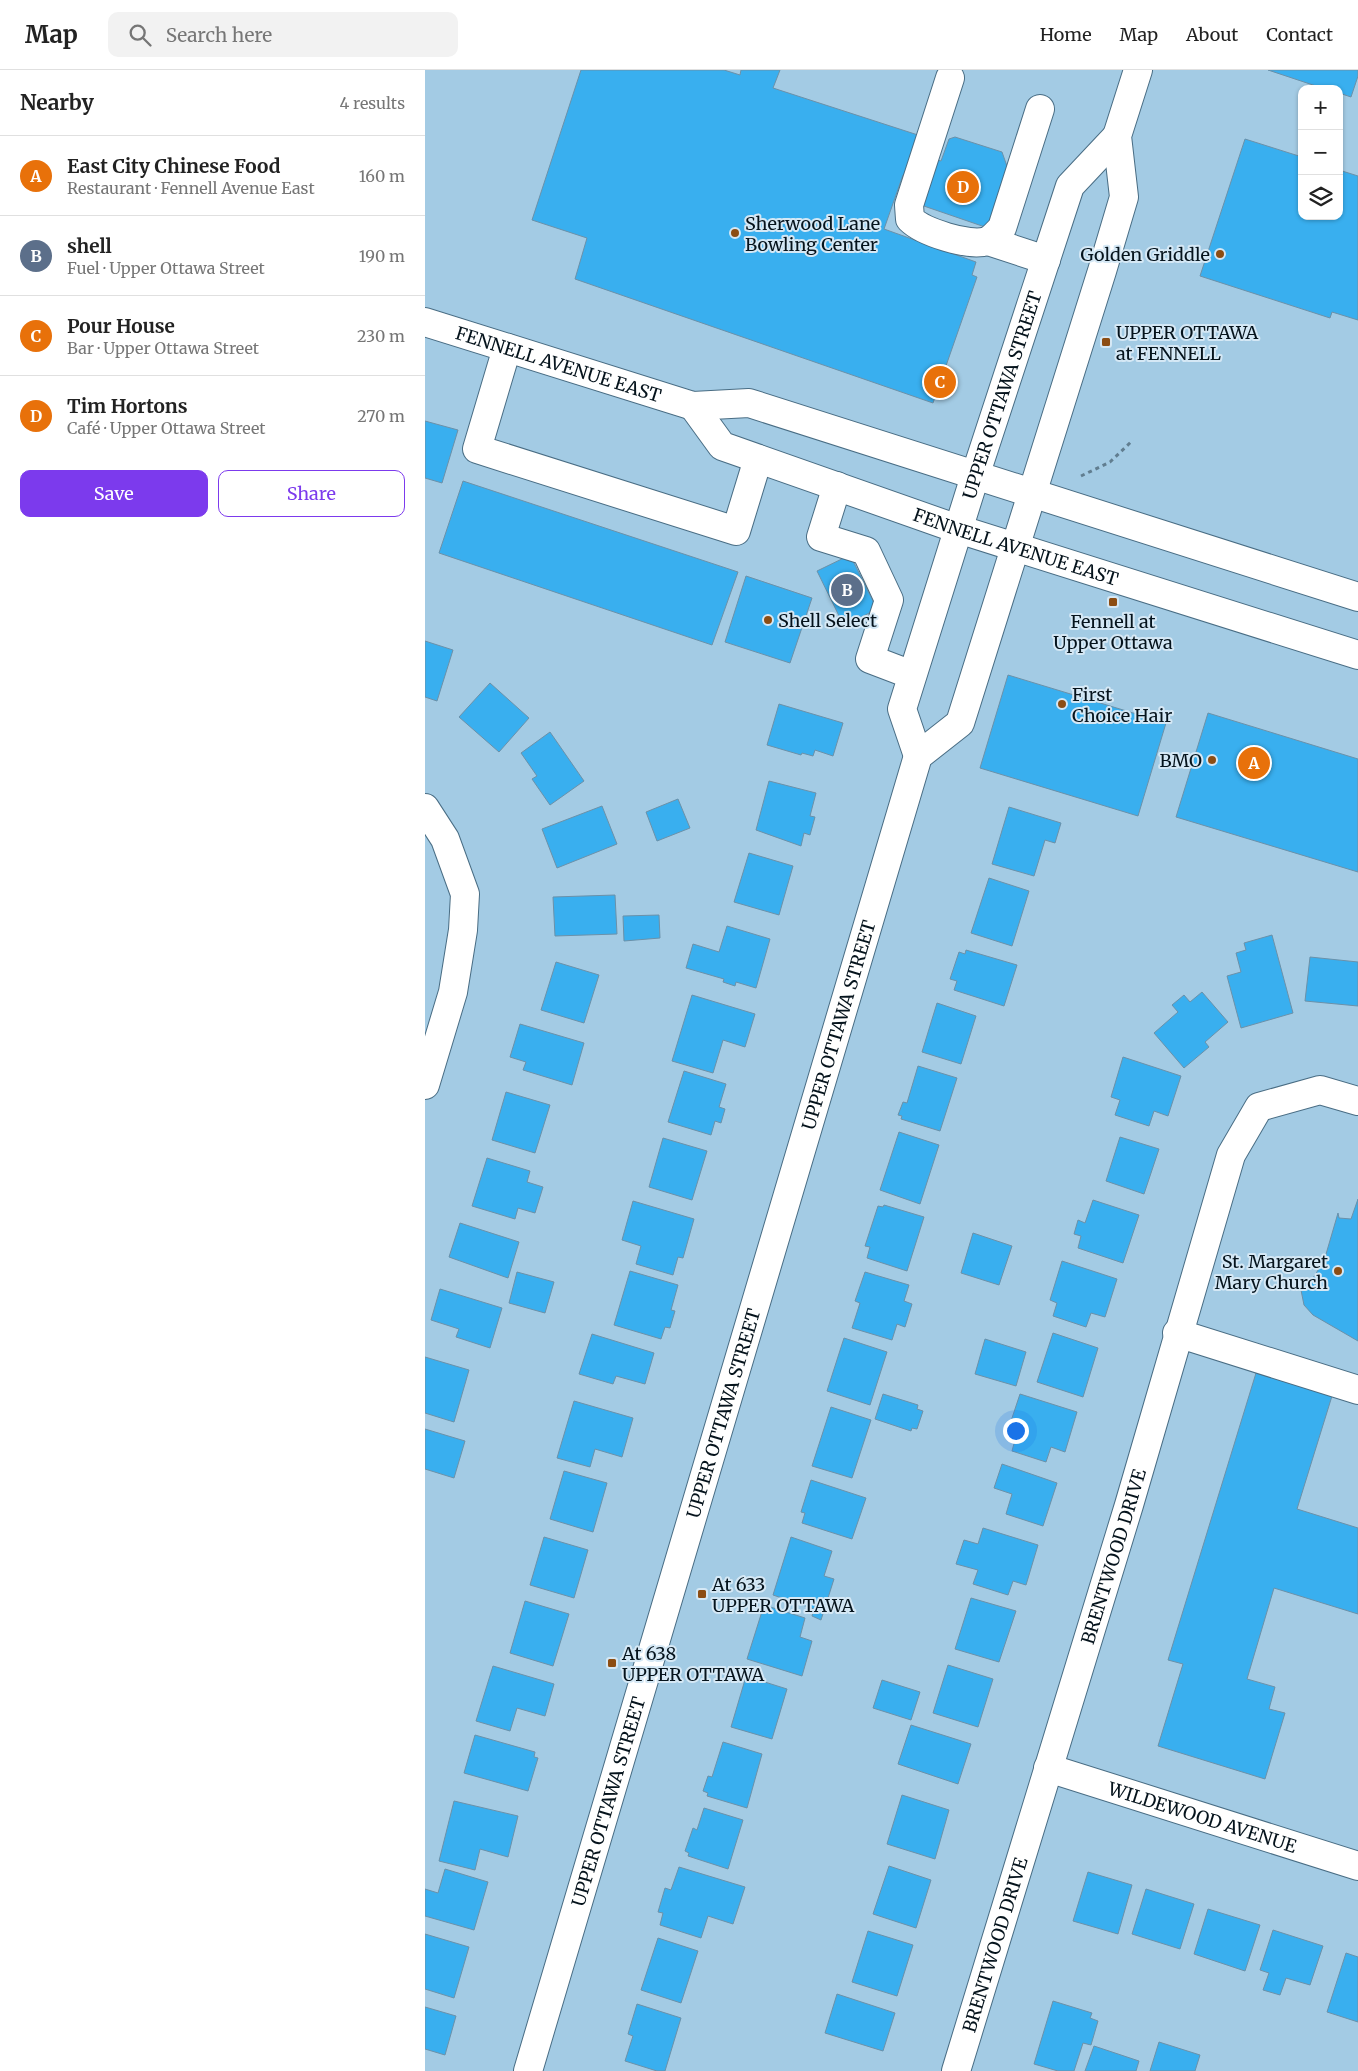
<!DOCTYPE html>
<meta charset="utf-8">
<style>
:root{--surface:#fff;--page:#f2f2f2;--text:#222;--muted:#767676;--line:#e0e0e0;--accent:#7c3aed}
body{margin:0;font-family:Merriweather,serif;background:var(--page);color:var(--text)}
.controls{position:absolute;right:15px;top:15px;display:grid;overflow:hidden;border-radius:10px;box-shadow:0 1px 4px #0004}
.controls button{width:45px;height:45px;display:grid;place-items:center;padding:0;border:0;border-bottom:1px solid var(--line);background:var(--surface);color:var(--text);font:25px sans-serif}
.you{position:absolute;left:590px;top:1360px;width:18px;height:18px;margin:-12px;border:4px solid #fff;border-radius:50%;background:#1a73e8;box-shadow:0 0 0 8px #1a73e833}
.badge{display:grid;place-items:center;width:32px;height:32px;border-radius:50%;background:var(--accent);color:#fff;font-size:16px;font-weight:700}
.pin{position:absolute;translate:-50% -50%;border:2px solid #fff;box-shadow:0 1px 5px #0006}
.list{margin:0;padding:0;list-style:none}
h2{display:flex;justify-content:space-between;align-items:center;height:65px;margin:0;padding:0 20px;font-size:21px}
h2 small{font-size:16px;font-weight:400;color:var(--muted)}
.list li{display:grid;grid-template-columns:32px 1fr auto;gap:15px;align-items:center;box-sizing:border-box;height:80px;padding:0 20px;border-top:1px solid var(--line)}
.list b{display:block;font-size:19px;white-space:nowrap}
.list p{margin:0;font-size:16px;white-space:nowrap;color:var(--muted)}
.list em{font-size:16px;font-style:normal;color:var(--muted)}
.actions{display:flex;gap:10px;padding:15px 20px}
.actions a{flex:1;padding:11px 0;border:1px solid var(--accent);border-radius:10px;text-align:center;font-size:18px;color:var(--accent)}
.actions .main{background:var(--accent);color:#fff}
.icon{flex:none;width:28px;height:28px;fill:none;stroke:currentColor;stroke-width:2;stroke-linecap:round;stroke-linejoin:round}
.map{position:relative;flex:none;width:933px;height:2001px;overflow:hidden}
header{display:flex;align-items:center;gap:30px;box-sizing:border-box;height:70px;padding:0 25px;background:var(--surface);border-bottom:1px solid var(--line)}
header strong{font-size:24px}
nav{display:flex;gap:28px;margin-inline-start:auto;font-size:18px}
.search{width:350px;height:45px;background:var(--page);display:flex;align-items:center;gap:12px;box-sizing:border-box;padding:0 18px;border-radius:10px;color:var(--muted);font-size:19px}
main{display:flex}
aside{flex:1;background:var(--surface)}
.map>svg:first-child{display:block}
.building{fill:#39afef;stroke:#6b91a9}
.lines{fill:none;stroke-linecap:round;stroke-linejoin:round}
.minor-casing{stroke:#496d84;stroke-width:30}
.major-casing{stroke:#496d84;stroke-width:30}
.path{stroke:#617e90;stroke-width:3;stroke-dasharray:4 4;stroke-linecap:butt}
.minor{stroke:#fff;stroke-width:28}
.major{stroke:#fff;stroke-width:28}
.poi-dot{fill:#8c4d13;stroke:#d5e8f5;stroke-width:2}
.labels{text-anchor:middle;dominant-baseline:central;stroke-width:4;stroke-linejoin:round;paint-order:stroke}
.poi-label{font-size:18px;fill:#05131c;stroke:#d5e8f5;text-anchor:start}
.street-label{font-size:18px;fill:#05131c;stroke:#d5e8f5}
</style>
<header>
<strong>Map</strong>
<div class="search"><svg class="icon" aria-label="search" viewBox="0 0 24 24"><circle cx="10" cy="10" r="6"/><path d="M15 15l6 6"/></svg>Search here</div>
<nav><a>Home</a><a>Map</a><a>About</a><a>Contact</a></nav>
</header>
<main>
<aside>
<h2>Nearby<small>4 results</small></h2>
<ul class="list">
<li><span class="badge" style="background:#e8710a">A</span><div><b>East City Chinese Food</b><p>Restaurant · Fennell Avenue East</p></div><em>160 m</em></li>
<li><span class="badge" style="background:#5c6f8a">B</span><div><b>shell</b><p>Fuel · Upper Ottawa Street</p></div><em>190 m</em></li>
<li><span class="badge" style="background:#e8710a">C</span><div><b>Pour House</b><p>Bar · Upper Ottawa Street</p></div><em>230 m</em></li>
<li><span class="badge" style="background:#e8710a">D</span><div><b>Tim Hortons</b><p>Café · Upper Ottawa Street</p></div><em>270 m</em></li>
</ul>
<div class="actions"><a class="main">Save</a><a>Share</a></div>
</aside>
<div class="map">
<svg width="933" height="2001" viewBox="0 0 933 2001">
<rect width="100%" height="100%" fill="#a3cbe4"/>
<path class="building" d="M156,0H299L315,5L316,0H355L348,18L496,66L486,100L478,105L459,159L551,192L547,205L552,207L508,333L150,209L162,168L107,150Z
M843,0H933V6L926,27L914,23V19H900Z
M530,67L577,82L583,99L563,158L493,134L509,89L516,91L524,69Z
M820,69L877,87V146H914V100L933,106V250L907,242L905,248L775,206Z
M0,351L33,360L17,413L0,408Z
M38,411L313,502L287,575L14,483Z
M425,485L452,539L419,556L392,501Z
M321,506L387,528L365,593L300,572Z
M0,571L28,580L12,631L0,627Z
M583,605L741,653L713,746L555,698Z
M65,613L104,648L74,682L34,647Z
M354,634L418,653L408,686L390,680L388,686L377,683L376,685L342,675Z
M783,643L933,689V802L751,747Z
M125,662L159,711L125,735L107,709L112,706L96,683Z
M344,711L391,723L385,746L390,747L385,765L379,763L376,776L331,760Z
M253,729L265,758L232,771L221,742Z
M177,736L192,774L132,798L117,759Z
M584,737L636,753L630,773L620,770L609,806L567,794Z
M324,783L368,796L354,845L309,832Z
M564,808L604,821L587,876L546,863Z
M190,825L192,864L130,866L128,827Z
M234,845L235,868L199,871L198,846Z
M302,856L345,869L331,918L311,912L310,916L298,912L299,909L261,898L268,874L294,882Z
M847,865L868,943L816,958L802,906L816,902L811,883L821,880L819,873Z
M541,880L592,895L579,936L529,920L532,911L525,909L534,882L540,884Z
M885,887L933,892V936L880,931Z
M131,892L174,905L159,953L116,940Z
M777,922L803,952L780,972L784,977L759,998L729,963L753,942L747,935L759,925L765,932Z
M267,925L330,944L320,977L298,970L288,1003L247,991Z
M512,933L551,946L536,994L497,982Z
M95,954L159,973L147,1015L98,1000L101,992L85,987Z
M698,987L756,1006L743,1046L729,1041L724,1056L690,1045L695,1030L686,1027Z
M493,996L532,1008L515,1061L476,1049L477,1046L473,1045L478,1032L482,1033Z
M259,1001L301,1014L294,1037L300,1039L296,1053L290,1051L286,1065L243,1052Z
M81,1022L125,1035L110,1083L67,1070Z
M474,1062L514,1075L495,1134L455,1120Z
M695,1067L734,1079L719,1124L681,1111Z
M238,1068L282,1081L267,1130L224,1117Z
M62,1088L105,1101L102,1112L118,1117L110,1143L93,1138L90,1149L47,1136Z
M933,1129V1271L888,1245L879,1235L876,1220L879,1214L886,1211L899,1191L913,1143L914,1148L926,1149Z
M668,1130L714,1145L698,1193L653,1178L656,1166L649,1164L653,1150L660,1153Z
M208,1131L269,1149L258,1188L253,1187L248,1205L211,1194L216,1176L197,1170Z
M459,1135L499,1147L482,1201L442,1188L445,1177L440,1176L453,1136L458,1137Z
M35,1153L94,1172L83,1208L24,1187Z
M548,1163L587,1176L574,1215L536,1203Z
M637,1191L692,1209L680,1247L666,1243L661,1257L628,1246L632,1233L625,1230Z
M205,1201L253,1215L246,1240L250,1241L245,1258L240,1257L236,1269L189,1255Z
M92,1202L129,1212L120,1243L84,1233Z
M440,1202L484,1215L479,1231L487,1234L480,1257L472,1254L467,1270L427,1258L435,1233L430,1231Z
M15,1219L77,1238L65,1278L31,1267L34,1259L6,1250Z
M628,1263L673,1278L658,1327L612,1312Z
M167,1264L229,1283L220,1314L191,1306L188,1314L154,1304Z
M419,1268L462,1282L445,1335L402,1321Z
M560,1269L601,1282L591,1316L550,1304Z
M0,1287L44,1300L29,1352L0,1343Z
M831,1303L907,1326L872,1439L933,1458V1544L849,1518L822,1609L850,1617L844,1639L860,1643L840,1709L733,1676L758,1594L743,1590Z
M458,1324L493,1335L492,1339L498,1341L492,1359L487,1358L486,1361L450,1349Z
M595,1324L652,1342L640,1382L626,1377L621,1392L587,1381L591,1366L582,1363Z
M149,1331L208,1348L197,1387L170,1379L165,1397L132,1388Z
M406,1337L446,1350L427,1408L387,1396Z
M0,1359L40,1371L29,1408L0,1399Z
M577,1394L632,1413L618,1456L581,1444L587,1424L569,1418Z
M139,1401L182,1413L168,1462L125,1449Z
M386,1410L441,1428L427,1469L377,1453L380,1443L376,1442Z
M558,1458L613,1475L601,1515L588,1511L583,1525L548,1514L553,1500L531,1494L539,1470L553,1474Z
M119,1467L163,1480L149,1528L105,1515Z
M366,1467L407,1481L399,1506L409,1509L396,1550L387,1546L389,1539L348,1525Z
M546,1528L591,1541L574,1592L530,1579Z
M100,1531L144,1544L128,1596L85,1583Z
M339,1535L380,1548L375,1567L387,1571L377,1606L322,1589Z
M523,1595L568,1609L553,1657L508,1643Z
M68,1596L129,1614L120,1646L92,1638L85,1661L51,1651Z
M322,1603L327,1605V1608L362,1619L347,1669L306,1657Z
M457,1610L495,1622L486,1650L448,1638Z
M486,1655L546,1674L533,1714L473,1694Z
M50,1665L110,1682L109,1687L113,1688L103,1721L39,1703Z
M298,1672L337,1684L322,1738L282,1726L283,1723L278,1721L283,1706L287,1707Z
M477,1725L524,1740L510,1789L462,1774Z
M29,1731L93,1746L83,1787L55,1779L50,1800L14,1791Z
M279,1738L318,1750L303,1799L263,1786L264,1783L260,1781L268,1758L272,1760Z
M464,1796L506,1810L491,1858L448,1844Z
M254,1797L320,1817L308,1854L283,1846L276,1868L235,1855L238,1843L233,1842L240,1818L246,1820Z
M20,1799L63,1812L49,1860L0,1846V1819L13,1823Z
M663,1802L707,1815L693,1864L648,1851Z
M721,1819L769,1834L755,1879L707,1864Z
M783,1839L835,1855L820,1901L769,1884Z
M848,1860L898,1876L885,1915L861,1908L855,1925L838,1920L844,1903L835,1900Z
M443,1861L488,1875L472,1926L427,1912Z
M0,1864L44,1877L29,1928L0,1919Z
M233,1868L273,1881L256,1933L216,1920Z
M921,1883L933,1887V1952L902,1942Z
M412,1924L470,1943L458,1981L400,1963Z
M628,1931L667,1943L665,1948L673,1951L666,1975L658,1973L649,2001H633L609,1994Z
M212,1934L256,1948L240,2001H232L200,1991L208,1966L203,1964Z
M0,1937L31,1946L20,1985L0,1979Z
M734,1972L775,1985L770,2001H725Z
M669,1976L714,1991L711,2001H660Z"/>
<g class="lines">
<defs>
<g id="minor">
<path d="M525,8L484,135L485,149C498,162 544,177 562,171C567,169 573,162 577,158L615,39"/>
<path d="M563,171L621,190"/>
<path d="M82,278L52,379L311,461L333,389"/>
<path d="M412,416L396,467L441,481L464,530L445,589L487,605"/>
<path d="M0,738L20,769L40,824L38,860L28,922L0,1015"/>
<path d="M752,1263L933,1320"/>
<path id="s1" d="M623,1698L933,1796"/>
<path id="s2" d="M531,2001L704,1435L806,1085L834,1037L895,1020L933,1031"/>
</g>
<g id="major">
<path id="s3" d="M0,252L268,336L324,333L933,527"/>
<path id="s4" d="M268,336L297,376L533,459L933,585"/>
<path id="s5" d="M493,686L477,639L550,406L645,116L692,66"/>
<path id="s6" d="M103,2001L493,686L535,653L677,201L699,127L692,66L713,0"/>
</g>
</defs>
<use href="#minor" class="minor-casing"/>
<use href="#major" class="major-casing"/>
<path class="path" d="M656,406L685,392L708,370"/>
<use href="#minor" class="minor"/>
<use href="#major" class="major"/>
</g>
<g class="poi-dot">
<circle cx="310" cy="163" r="5"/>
<circle cx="795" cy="184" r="5"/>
<rect x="676" y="267" width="10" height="10" rx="2.5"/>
<rect x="683" y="527" width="10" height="10" rx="2.5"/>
<circle cx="343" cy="550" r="5"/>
<circle cx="637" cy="634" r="5"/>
<circle cx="787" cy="690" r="5"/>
<circle cx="913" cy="1201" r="5"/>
<rect x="272" y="1519" width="10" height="10" rx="2.5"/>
<rect x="182" y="1588" width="10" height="10" rx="2.5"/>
</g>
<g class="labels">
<g class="poi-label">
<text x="320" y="153">Sherwood Lane<tspan x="320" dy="21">Bowling Center</tspan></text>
<text x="785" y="184" text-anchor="end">Golden Griddle</text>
<text x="691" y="262">UPPER OTTAWA<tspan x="691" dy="21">at FENNELL</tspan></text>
<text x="353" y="550">Shell Select</text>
<text x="688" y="551" text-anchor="middle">Fennell at<tspan x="688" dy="21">Upper Ottawa</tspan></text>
<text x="647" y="624">First<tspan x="647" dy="21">Choice Hair</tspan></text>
<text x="777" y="690" text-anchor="end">BMO</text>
<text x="903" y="1191" text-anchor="end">St. Margaret<tspan x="903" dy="21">Mary Church</tspan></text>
<text x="287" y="1514">At 633<tspan x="287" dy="21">UPPER OTTAWA</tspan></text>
<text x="197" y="1583">At 638<tspan x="197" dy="21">UPPER OTTAWA</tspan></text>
</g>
<g class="street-label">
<text stroke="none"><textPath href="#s3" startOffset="140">FENNELL AVENUE EAST</textPath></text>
<text stroke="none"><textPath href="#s5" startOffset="379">UPPER OTTAWA STREET</textPath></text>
<text stroke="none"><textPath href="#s4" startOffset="360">FENNELL AVENUE EAST</textPath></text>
<text stroke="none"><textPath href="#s6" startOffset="1091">UPPER OTTAWA STREET</textPath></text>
<text stroke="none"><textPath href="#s6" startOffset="686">UPPER OTTAWA STREET</textPath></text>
<text stroke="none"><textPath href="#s2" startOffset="538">BRENTWOOD DRIVE</textPath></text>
<text stroke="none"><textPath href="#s6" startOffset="281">UPPER OTTAWA STREET</textPath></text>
<text stroke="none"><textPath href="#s1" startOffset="162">WILDEWOOD AVENUE</textPath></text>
<text stroke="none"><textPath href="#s2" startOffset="132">BRENTWOOD DRIVE</textPath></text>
</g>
</g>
</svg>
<div class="controls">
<button>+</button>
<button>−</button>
<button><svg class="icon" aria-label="layers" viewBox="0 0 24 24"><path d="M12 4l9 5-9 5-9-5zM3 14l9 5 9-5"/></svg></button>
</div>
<div class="you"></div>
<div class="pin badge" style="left:829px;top:693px;background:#e8710a">A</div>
<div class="pin badge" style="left:422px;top:520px;background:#5c6f8a">B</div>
<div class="pin badge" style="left:515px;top:312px;background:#e8710a">C</div>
<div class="pin badge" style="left:538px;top:117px;background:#e8710a">D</div>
</div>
</main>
